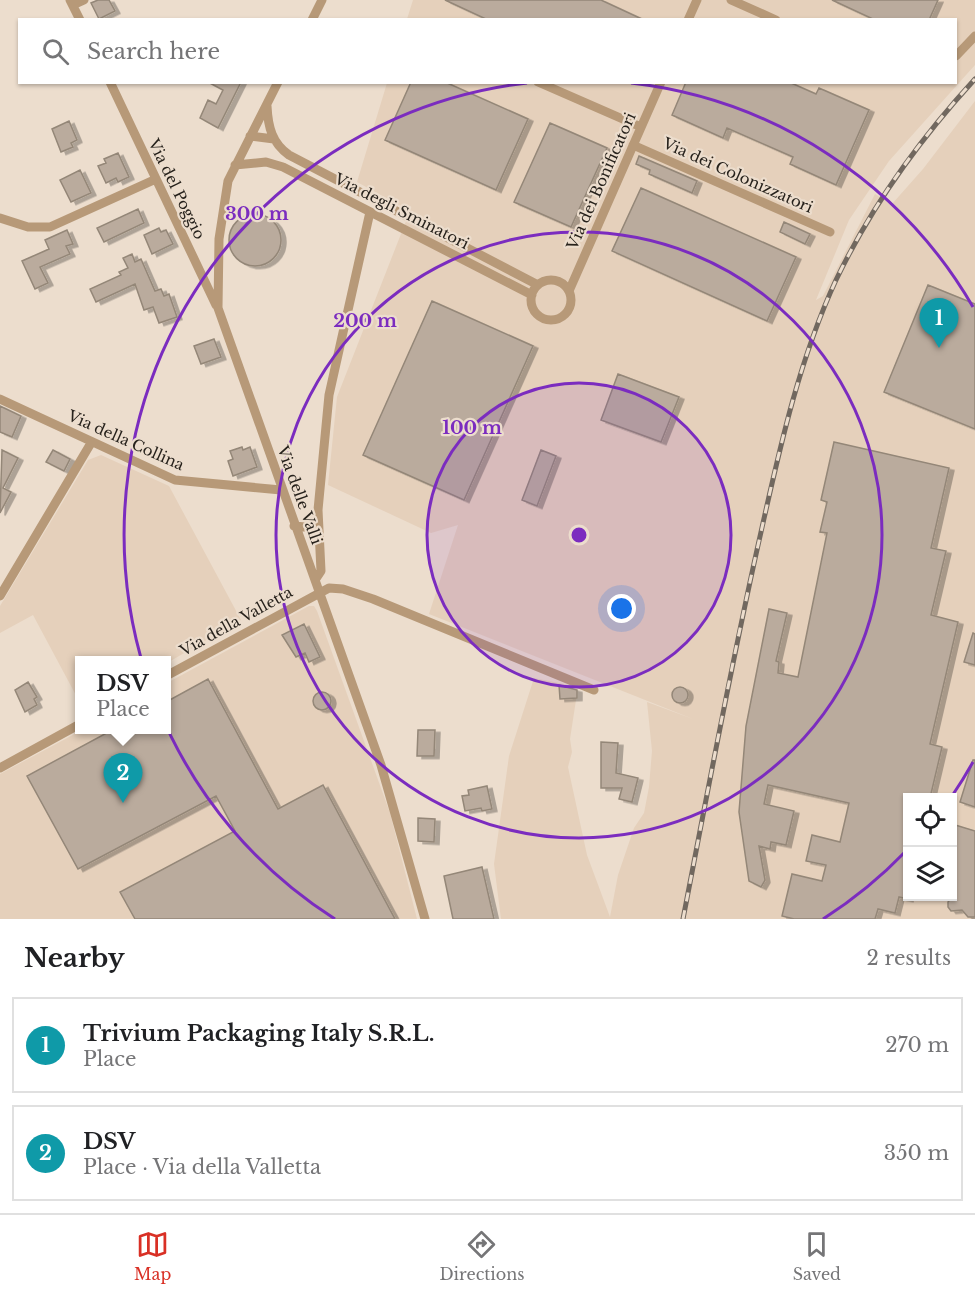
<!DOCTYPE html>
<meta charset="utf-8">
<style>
:root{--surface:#fff;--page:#f6f6f6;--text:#202124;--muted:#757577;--line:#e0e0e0;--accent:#d93025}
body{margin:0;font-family:"Libre Baskerville",serif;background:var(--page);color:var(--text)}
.controls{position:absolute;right:18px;bottom:18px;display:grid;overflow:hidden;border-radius:0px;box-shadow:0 2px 4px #0004}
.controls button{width:54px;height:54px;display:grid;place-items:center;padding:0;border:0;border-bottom:2px solid var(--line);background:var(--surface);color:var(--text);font:30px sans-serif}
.you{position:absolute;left:622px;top:609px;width:21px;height:21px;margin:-15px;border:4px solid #fff;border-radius:50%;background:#1a73e8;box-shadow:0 0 0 9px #1a73e833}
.badge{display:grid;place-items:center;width:39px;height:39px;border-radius:50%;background:var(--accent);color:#fff;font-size:20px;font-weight:700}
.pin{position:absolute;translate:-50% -50px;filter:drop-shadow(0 2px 3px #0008)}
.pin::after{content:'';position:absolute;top:32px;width:21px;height:18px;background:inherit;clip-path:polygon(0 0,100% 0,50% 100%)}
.popup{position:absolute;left:75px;top:656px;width:96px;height:78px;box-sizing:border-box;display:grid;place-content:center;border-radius:0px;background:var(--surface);filter:drop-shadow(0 2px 4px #0005);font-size:20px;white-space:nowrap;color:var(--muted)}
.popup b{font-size:22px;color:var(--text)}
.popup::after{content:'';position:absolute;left:50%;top:100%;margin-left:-12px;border:12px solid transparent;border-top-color:var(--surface)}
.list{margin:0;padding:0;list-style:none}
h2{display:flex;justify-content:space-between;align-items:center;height:78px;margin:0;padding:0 24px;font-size:26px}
h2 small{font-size:20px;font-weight:400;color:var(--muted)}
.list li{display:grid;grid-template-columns:39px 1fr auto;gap:18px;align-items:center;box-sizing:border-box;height:96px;margin:0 12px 12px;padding:0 12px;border:2px solid var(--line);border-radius:0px}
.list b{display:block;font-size:22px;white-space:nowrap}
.list p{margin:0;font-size:20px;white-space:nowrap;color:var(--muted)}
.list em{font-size:20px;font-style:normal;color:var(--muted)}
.icon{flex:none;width:33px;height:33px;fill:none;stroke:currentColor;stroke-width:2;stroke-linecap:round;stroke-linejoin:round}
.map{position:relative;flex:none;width:975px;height:919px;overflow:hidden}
.search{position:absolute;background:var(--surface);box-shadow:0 2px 4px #0004;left:18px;right:18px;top:18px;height:66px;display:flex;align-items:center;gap:15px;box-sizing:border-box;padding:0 21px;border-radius:0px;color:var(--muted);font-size:22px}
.sheet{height:294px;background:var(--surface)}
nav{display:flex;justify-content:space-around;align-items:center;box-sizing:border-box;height:84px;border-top:2px solid var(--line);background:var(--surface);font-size:16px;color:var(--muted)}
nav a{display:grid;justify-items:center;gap:3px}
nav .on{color:var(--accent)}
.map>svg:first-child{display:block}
.built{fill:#e5d0bb;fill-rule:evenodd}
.building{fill:#baab9d;stroke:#948778;stroke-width:1.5;filter:url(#shadow)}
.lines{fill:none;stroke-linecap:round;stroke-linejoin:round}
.minor{stroke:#b79978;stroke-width:9}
.rail-casing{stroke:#71685f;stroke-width:5}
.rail{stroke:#ecddcd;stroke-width:3;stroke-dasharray:9;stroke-linecap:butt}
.ring{fill:none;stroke:#7b2cbf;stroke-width:3}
.labels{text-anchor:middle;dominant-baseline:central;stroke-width:4.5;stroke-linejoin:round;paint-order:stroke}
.street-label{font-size:15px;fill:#27221c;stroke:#ecddcd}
.centre{fill:#7b2cbf;stroke:#ecddcd;stroke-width:3}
.ring-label{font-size:18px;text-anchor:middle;font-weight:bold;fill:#7b2cbf;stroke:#ecddcd;stroke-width:4.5;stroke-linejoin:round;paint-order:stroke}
</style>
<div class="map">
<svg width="975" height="919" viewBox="0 0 975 919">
<defs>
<filter id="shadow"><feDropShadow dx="5" dy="2.5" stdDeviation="0" flood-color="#0004"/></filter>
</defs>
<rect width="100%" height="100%" fill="#ecddcd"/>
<path class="built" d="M413,0H975V65L889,161L849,220L816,300L823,296L875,194L892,204L923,169L975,101V919H501L494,864L509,756L534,678L578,687L570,739L572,752L568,767L587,855L610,917L618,875L634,828L644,813L649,787L652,751L647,702L693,719L429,614L458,525L431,533L328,485L337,397L410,211L357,182L387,83L956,82V20L407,19ZM908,798H952V896H908Z
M101,455L169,486L241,620L167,663L166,660H80L79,701L33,615L0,633V606L88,460Z
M309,606H314L317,611L390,813L417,919H0V774L82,730H166L167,683Z"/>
<path class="building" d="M98,0H109L115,11L99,19L91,3Z
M445,0H601L644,20H488Z
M832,0H938L929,20H875Z
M208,82H241L218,128L200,118L208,100L216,104L223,90Z
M411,82H445L528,119L496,190L385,140Z
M686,82H789L816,94L819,88L869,110L836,185L790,164L793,157L727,128L723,138L672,115Z
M69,121L77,140L71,143L73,147L61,152L52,129Z
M550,123L607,148L571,227L514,202Z
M118,153L129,177L118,182L116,178L106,183L98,166L106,163L104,159Z
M639,156L697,181L692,193L649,174L650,170L636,164Z
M80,170L91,193L71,202L60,180Z
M641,188L796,257L767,321L612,251Z
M138,209L144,223L104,242L97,228Z
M229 240a26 26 0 1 1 52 0a26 26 0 1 1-52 0Z
M784,222L810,234L805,244L780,232Z
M159,228L161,232L166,230L173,244L152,254L144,235Z
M67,230L73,244L66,246L70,254L40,267L48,283L35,289L22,261L49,249L45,240Z
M132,254L135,262L141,259L155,291L161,289L164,296L169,294L177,317L159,323L153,307L144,310L135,284L96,302L90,289L121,275L119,272L128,268L123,258Z
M928,285L975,304V429L884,392Z
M432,301L533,346L464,500L363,455Z
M214,339L221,357L201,364L194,346Z
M618,374L679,397L661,442L601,420Z
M0,406L21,416L12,437L0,432Z
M834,442L949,468L931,548L946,551L931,615L958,622L930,744L942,747L930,798H908V899L899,897L895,913L878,909L875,919H794L782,916L792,874L822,881L826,865L806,861L812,835L840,842L849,803L768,785L764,804L794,811L786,845L771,842L770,849L759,846L765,880L761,887L749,881L739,812L746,726L769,609L787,613L776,661L779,662L778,673L798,677L827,533L820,532L827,502L821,500Z
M242,447L243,450L250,447L257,467L233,476L228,461L233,459L230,451Z
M2,450L18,458L3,488L11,492L0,513Z
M53,450L70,459L64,471L46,462Z
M541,450L556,456L537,506L522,500Z
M304,624L320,657L309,662L305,653L296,657L282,635Z
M973,633L975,634V665L964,662Z
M208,679L278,809L323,785L395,919H135L120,892L235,831L216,796L78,869L27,776L114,729H166V702Z
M28,682L37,697L34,699L37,705L25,712L15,690Z
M559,685L577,690V698L560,699Z
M672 695a8 8 0 1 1 16 0a8 8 0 1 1-16 0Z
M313 701a9 9 0 1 1 18 0a9 9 0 1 1-18 0Z
M418,730H435L434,756H417Z
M601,742L618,743L616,773L638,778L632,802L619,799L622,788H601Z
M973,760H975V807L960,802Z
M487,786L492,809L482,811L481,808L465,811L462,796L469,795L468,790Z
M418,818L435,819L434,842L418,841Z
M952,824L975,831V917H968L962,910L951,911L948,907V902L952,897Z
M482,867L494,919H453L444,876Z"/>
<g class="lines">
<path class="minor" d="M70,0L80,20
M731,0L776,20
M73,5L84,0
M312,20L322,0
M688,20L697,0
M956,56L975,36
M110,82L216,305
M278,82L228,181L219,239L218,308L381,765L425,919
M538,82L641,127
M267,106C268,127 272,143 289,155L538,285
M250,136L274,139
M633,145L830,232
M235,165L266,162L283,167L532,295
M0,218L28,227H50L156,179
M531 300a20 20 0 1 1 40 0a20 20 0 1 1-40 0Z
M569,291L661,82
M0,399L175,480L281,490
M294,526L305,527L318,521
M315,580L321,571L318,510L329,395L370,212
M0,596L91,443
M166,676L329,588L343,589L373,599L594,690
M0,768L80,724"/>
<defs>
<path id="rail" d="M683,919C708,790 732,660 761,532C780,447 799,360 836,280C872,205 919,140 975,79"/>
</defs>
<use href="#rail" class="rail-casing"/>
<use href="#rail" class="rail"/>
</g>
<circle cx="579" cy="535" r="152" fill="#7b2cbf" fill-opacity=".12"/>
<g class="ring">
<circle cx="579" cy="535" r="152"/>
<circle cx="579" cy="535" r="303"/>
<path d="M973 762A455 455 0 0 1 952 796M906 851A455 455 0 0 1 823 919M335 919A455 455 0 0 1 527 83M631 83A455 455 0 0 1 973 307"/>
</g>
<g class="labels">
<g class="street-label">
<text transform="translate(738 175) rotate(24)">Via dei Colonizzatori</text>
<text transform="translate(601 181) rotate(-66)">Via dei Bonificatori</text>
<text transform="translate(177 189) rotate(64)">Via del Poggio</text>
<text transform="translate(402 211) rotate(27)">Via degli Sminatori</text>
<text transform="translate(126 440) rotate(24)">Via della Collina</text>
<text transform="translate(300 495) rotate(70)">Via delle Valli</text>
<text transform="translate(236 621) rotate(-29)">Via della Valletta</text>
</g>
</g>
<circle cx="579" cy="535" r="9" class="centre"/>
<g class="ring-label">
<text x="257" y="220">300 m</text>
<text x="365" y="327">200 m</text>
<text x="472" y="434">100 m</text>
</g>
</svg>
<div class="controls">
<button><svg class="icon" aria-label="locate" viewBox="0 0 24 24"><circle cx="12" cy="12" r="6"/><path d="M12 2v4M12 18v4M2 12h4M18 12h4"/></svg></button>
<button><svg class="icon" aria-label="layers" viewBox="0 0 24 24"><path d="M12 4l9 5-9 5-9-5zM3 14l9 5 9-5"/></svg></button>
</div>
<div class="you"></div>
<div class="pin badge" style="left:939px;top:348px;background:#0f9aa8">1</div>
<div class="pin badge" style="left:123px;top:803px;background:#0f9aa8">2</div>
<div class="popup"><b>DSV</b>Place</div>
<div class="search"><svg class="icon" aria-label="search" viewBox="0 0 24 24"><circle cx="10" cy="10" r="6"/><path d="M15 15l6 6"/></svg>Search here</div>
</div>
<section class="sheet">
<h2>Nearby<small>2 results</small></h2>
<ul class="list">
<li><span class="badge" style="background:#0f9aa8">1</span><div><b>Trivium Packaging Italy S.R.L.</b><p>Place</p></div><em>270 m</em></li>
<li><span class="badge" style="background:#0f9aa8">2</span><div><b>DSV</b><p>Place · Via della Valletta</p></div><em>350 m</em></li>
</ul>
</section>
<nav>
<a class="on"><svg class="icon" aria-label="map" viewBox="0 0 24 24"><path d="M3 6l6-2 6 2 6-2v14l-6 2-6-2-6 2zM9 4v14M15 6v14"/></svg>Map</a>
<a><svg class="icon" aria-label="directions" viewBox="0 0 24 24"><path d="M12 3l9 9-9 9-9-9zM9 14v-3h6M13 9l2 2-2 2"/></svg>Directions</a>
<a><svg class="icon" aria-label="saved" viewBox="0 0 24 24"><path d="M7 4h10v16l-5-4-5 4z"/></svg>Saved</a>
</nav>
